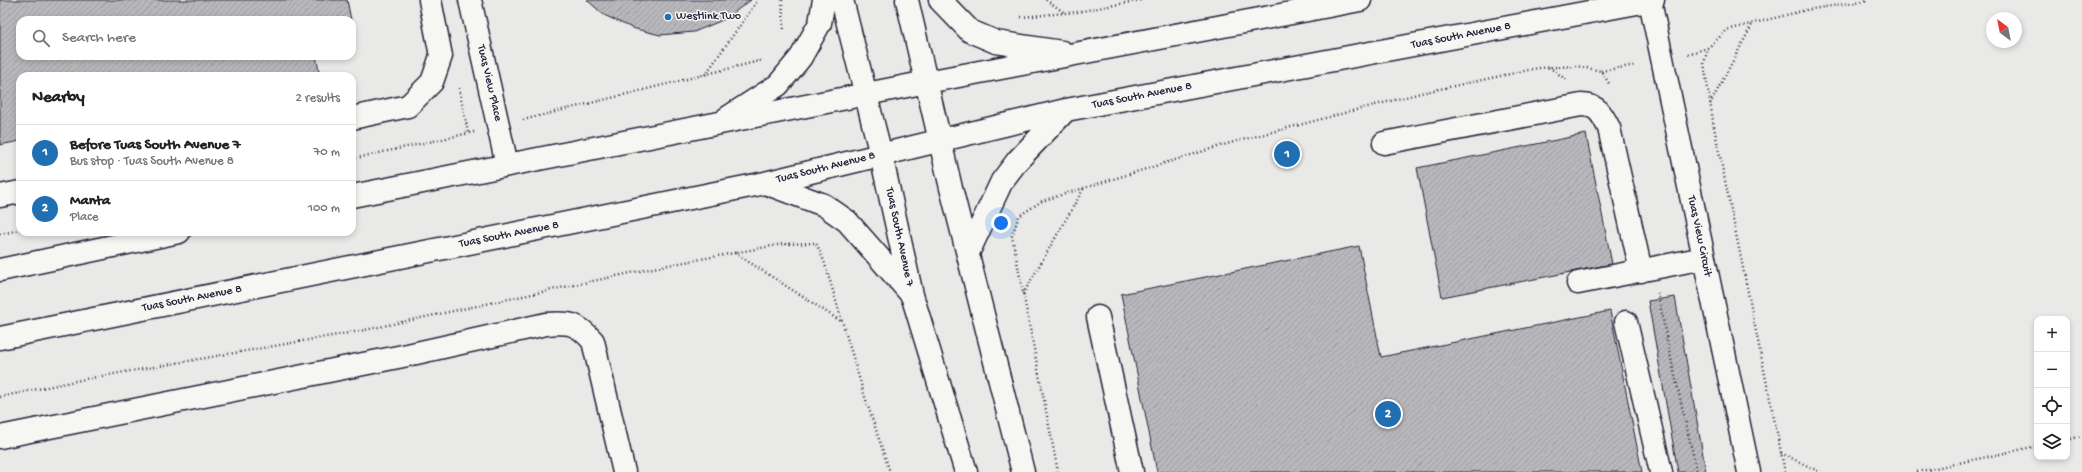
<!DOCTYPE html>
<meta charset="utf-8">
<style>
:root{--surface:#fff;--page:#f2f2f2;--text:#222;--muted:#767676;--line:#e0e0e0;--accent:#1f6fb2}
body{margin:0;font-family:"Gochi Hand",sans-serif;background:var(--page);color:var(--text)}
.controls{position:absolute;right:12px;bottom:12px;display:grid;overflow:hidden;border-radius:8px;box-shadow:0 2px 6px #0003}
.controls button{width:36px;height:36px;display:grid;place-items:center;padding:0;border:0;border-bottom:1px solid var(--line);background:var(--surface);color:var(--text);font:20px sans-serif}
.compass{position:absolute;left:1986px;top:12px;width:36px;height:36px;border-radius:50%;background:var(--surface);box-shadow:0 2px 6px #0003;rotate:328deg}
.you{position:absolute;left:1001px;top:223px;width:14px;height:14px;margin:-10px;border:3px solid #fff;border-radius:50%;background:#1a73e8;box-shadow:0 0 0 6px #1a73e833}
.badge{display:grid;place-items:center;width:26px;height:26px;border-radius:50%;background:var(--accent);color:#fff;font-size:13px;font-weight:700}
.pin{position:absolute;translate:-50% -50%;border:2px solid #fff;box-shadow:0 1px 4px #0006}
.list{margin:0;padding:0;list-style:none}
h2{display:flex;justify-content:space-between;align-items:center;height:52px;margin:0;padding:0 16px;font-size:17px}
h2 small{font-size:13px;font-weight:400;color:var(--muted)}
.list li{display:grid;grid-template-columns:26px 1fr auto;gap:12px;align-items:center;box-sizing:border-box;height:56px;padding:0 16px;border-top:1px solid var(--line)}
.list b{display:block;font-size:15px;white-space:nowrap}
.list p{margin:0;font-size:13px;white-space:nowrap;color:var(--muted)}
.list em{font-size:13px;font-style:normal;color:var(--muted)}
.icon{flex:none;width:22px;height:22px;fill:none;stroke:currentColor;stroke-width:2;stroke-linecap:round;stroke-linejoin:round}
.map{position:relative;flex:none;width:2082px;height:472px;overflow:hidden}
.search{position:absolute;background:var(--surface);box-shadow:0 2px 6px #0003;left:16px;top:16px;width:340px;height:44px;display:flex;align-items:center;gap:10px;box-sizing:border-box;padding:0 14px;border-radius:12px;color:var(--muted);font-size:15px}
.panel{position:absolute;background:var(--surface);box-shadow:0 2px 6px #0003;left:16px;top:72px;width:340px;height:164px;border-radius:12px}
.map>svg:first-child{display:block}
.building{fill:url(#building-hatch);stroke:#22223b}
.lines{fill:none;stroke-linecap:round;stroke-linejoin:round}
.minor-casing{stroke:#22223b;stroke-width:25}
.path{stroke:#22223b;stroke-width:2.5;stroke-dasharray:1 3;stroke-linecap:butt}
.minor{stroke:#f6f6f2;stroke-width:22}
.poi-dot{fill:#1f6fb2;stroke:#f6f6f2;stroke-width:1.5}
.labels{text-anchor:middle;dominant-baseline:central;stroke-width:3;stroke-linejoin:round;paint-order:stroke}
.poi-label{font-size:12px;fill:#22223b;stroke:#f6f6f2;text-anchor:start}
.street-label{font-size:12px;fill:#22223b;stroke:#f6f6f2}
</style>
<div class="map">
<svg width="2082" height="472" viewBox="0 0 2082 472">
<defs>
<pattern id="building-hatch" width="6" height="6" patternUnits="userSpaceOnUse"><rect width="6" height="6" fill="#b8b8bc"/><path d="M-1 1l2-2M0 6l6-6M5 7l2-2" fill="none" stroke="#9e9ea2"/></pattern>
</defs>
<rect width="100%" height="100%" fill="#e9e9e7"/>
<filter id="ink" filterUnits="userSpaceOnUse"><feTurbulence type="fractalNoise" baseFrequency=".025" numOctaves="2"/><feDisplacementMap in="SourceGraphic" scale="8" xChannelSelector="R" yChannelSelector="G"/><feConvolveMatrix kernelMatrix="1 2 1 2 8 2 1 2 1" color-interpolation-filters="sRGB"/></filter>
<g filter="url(#ink)">
<path class="building" d="M0,0H347L351,20H20V56H316L320,76H20V141L0,145Z
M587,0H751L725,19L694,32L660,35L632,28L604,15Z
M1586,134L1612,264L1442,297L1417,168Z
M1359,246L1381,357L1610,311L1642,472H1157L1121,294Z
M1675,297L1706,472H1678L1648,301Z"/>
<g class="lines">
<defs>
<path id="minor" d="M470,0L507,165
M842,0L881,155L912,295L966,472
M907,0L951,188L1023,472
M940,0L970,31L996,42L1062,52
M1650,1L1749,472
M352,118L408,106L432,82L441,56L430,0
M727,118L778,85L801,57L820,23L824,0
M1384,143L1581,105C1598,105 1602,114 1609,128L1641,271
M765,183L824,205L847,221L911,294
M0,196L20,192
M352,196L927,82L1360,0
M968,253L1002,181L1018,160L1066,110
M0,270L179,232
M1578,283L1704,258
M1098,317L1132,472
M1626,322L1661,472
M0,338L765,183L1066,110L1653,0
M0,437L403,356L546,324C570,322 577,323 593,341L624,472"/>
</defs>
<use href="#minor" class="minor-casing"/>
<path class="path" d="M782,0L784,31
M1046,0L1065,13
M1021,17L1077,12L1141,0
M1688,54L1708,48
M1549,67L1568,81
M1601,71L1636,65
M705,75L758,0
M459,88L468,133
M1710,104L1753,23
M523,120L763,60
M352,159L474,132
M0,234L20,230
M735,253L842,322
M1658,293L1667,341L1697,472
M1023,294L1084,188
M0,397L85,379L360,331L663,266L783,244L816,243L824,261L864,394L890,472
M2067,440L2082,436
M1781,453L1820,472
M1058,472L1012,236L1019,216L1042,201L1230,143L1421,93L1538,68L1577,66L1601,71L1610,85
M1785,472L1714,127L1704,63L1708,48L1727,30L1806,10L1869,0
M1917,472L2037,446"/>
<use href="#minor" class="minor"/>
</g>
</g>
<circle class="poi-dot" cx="668" cy="17" r="4"/>
<g class="labels">
<g class="poi-label">
<text x="676" y="17">Westlink Two</text>
</g>
<g class="street-label">
<text transform="translate(1461 36) rotate(-11)">Tuas South Avenue 8</text>
<text transform="translate(489 83) rotate(77)">Tuas View Place</text>
<text transform="translate(1142 96) rotate(-11)">Tuas South Avenue 8</text>
<text transform="translate(826 168) rotate(-14)">Tuas South Avenue 8</text>
<text transform="translate(509 235) rotate(-11)">Tuas South Avenue 8</text>
<text transform="translate(1699 236) rotate(78)">Tuas View Circuit</text>
<text transform="translate(899 237) rotate(78)">Tuas South Avenue 7</text>
<text transform="translate(192 299) rotate(-11)">Tuas South Avenue 8</text>
</g>
</g>
</svg>
<div class="controls">
<button>+</button>
<button>−</button>
<button><svg class="icon" aria-label="locate" viewBox="0 0 24 24"><circle cx="12" cy="12" r="6"/><path d="M12 2v4M12 18v4M2 12h4M18 12h4"/></svg></button>
<button><svg class="icon" aria-label="layers" viewBox="0 0 24 24"><path d="M12 4l9 5-9 5-9-5zM3 14l9 5 9-5"/></svg></button>
</div>
<svg class="compass" viewBox="-18 -18 36 36"><path d="M0-13l5 13h-10z" fill="#e53935"/><path d="M0 13l5-13h-10z" fill="#767676"/></svg>
<div class="you"></div>
<div class="pin badge" style="left:1287px;top:154px">1</div>
<div class="pin badge" style="left:1388px;top:414px">2</div>
<div class="search"><svg class="icon" aria-label="search" viewBox="0 0 24 24"><circle cx="10" cy="10" r="6"/><path d="M15 15l6 6"/></svg>Search here</div>
<section class="panel">
<h2>Nearby<small>2 results</small></h2>
<ul class="list">
<li><span class="badge">1</span><div><b>Before Tuas South Avenue 7</b><p>Bus stop · Tuas South Avenue 8</p></div><em>70 m</em></li>
<li><span class="badge">2</span><div><b>Manta</b><p>Place</p></div><em>100 m</em></li>
</ul>
</section>
</div>
